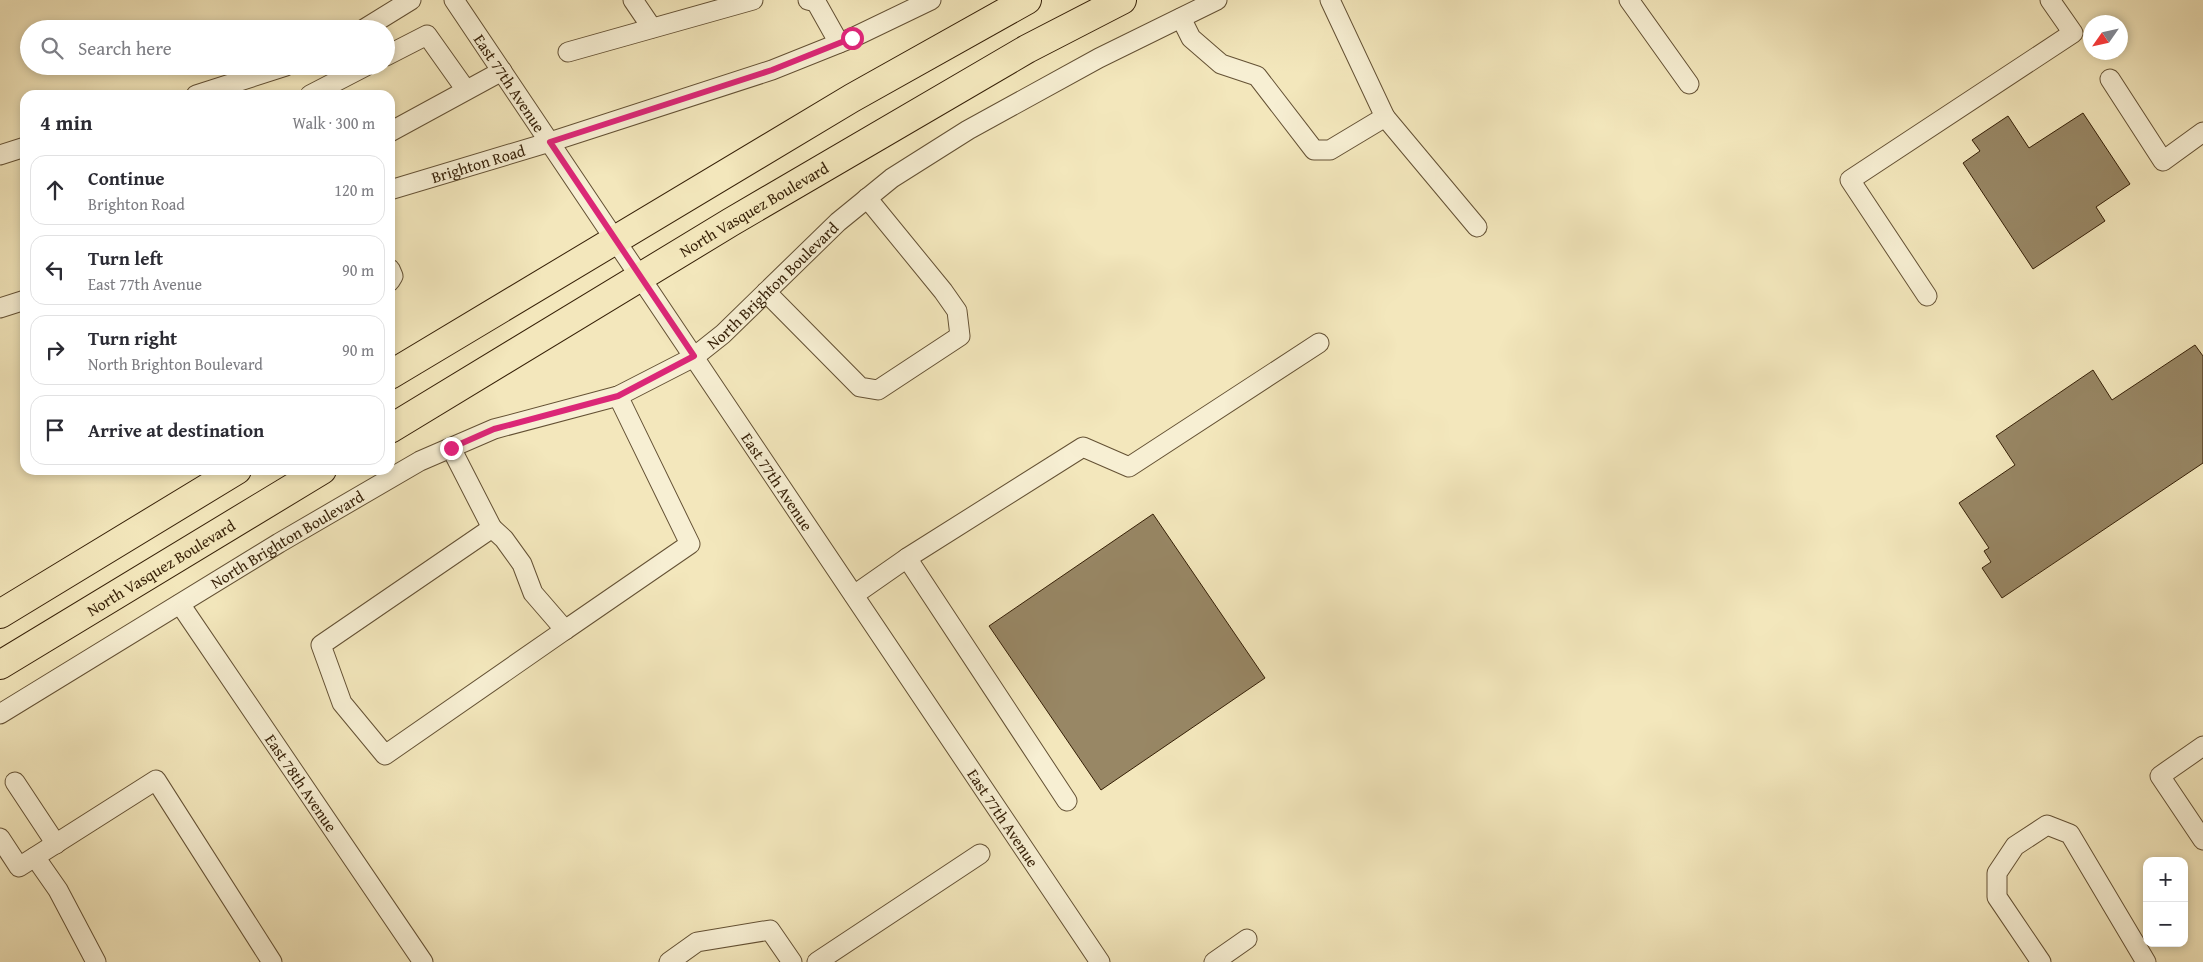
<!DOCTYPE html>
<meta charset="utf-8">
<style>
:root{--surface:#fff;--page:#f7f7f7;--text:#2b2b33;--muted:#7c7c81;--line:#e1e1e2}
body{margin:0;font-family:"Gentium Book Plus",serif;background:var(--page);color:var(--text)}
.controls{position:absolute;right:15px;bottom:15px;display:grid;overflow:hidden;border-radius:10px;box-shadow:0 2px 8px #0003}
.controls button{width:45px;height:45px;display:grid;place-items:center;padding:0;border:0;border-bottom:1px solid var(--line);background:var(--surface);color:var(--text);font:25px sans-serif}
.compass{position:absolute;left:2083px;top:15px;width:45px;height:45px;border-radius:50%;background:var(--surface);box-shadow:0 2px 8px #0003;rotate:236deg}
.stop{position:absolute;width:15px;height:15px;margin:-11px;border:4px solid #db2777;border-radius:50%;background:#fff}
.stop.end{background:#db2777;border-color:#fff;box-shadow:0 1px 5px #0008}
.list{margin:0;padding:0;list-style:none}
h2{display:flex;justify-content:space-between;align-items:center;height:65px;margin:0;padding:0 20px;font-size:21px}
h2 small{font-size:16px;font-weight:400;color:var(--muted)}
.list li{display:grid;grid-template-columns:32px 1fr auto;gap:15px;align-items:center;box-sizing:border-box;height:70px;margin:0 10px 10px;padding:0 10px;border:1px solid var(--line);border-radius:15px}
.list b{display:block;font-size:19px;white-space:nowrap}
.list p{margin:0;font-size:16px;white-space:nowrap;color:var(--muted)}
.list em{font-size:16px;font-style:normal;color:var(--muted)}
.icon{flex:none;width:28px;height:28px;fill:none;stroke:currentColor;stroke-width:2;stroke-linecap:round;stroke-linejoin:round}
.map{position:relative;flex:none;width:2203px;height:962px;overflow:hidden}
.search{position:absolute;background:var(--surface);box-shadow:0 2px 8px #0003;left:20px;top:20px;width:375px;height:55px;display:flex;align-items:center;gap:12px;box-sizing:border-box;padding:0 18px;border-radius:28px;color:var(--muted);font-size:19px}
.panel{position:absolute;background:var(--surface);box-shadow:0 2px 8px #0003;left:20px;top:90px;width:375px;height:385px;border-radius:15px}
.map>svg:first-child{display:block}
.building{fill:#988765;stroke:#351f06}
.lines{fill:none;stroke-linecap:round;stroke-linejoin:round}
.minor-casing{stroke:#645134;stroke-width:21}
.highway-casing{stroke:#351f06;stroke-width:30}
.minor{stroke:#f7efd3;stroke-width:19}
.highway{stroke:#f3e7bc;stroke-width:28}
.route{stroke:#db2777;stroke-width:6}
.labels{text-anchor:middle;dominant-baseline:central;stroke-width:4.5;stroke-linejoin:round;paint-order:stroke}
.street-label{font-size:16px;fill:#351f06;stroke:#f7efd3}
</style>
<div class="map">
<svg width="2203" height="962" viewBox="0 0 2203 962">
<rect width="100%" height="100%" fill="#f3e7bc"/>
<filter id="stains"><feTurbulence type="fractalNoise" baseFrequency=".004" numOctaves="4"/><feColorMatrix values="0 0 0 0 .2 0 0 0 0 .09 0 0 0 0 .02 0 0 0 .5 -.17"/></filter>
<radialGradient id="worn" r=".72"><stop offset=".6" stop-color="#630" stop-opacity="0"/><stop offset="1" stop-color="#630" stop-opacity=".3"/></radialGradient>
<path class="building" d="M2083,113L2130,184L2096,207L2105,221L2033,269L1963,163L1980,151L1972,140L2008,116L2029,148Z
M2195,345L2203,356V463L2002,598L1982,568L1991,562L1984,551L1989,548L1959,503L2015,465L1996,436L2093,370L2112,400Z
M1153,514L1265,678L1101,790L989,626Z"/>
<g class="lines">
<defs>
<g id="minor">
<path id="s1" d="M454,0L1100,962"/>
<path d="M633,0L652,28"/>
<path d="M808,0L816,2L839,43"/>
<path d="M1330,0L1385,117L1477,227"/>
<path d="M1629,0L1689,84"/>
<path d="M1181,18L1191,38L1221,64L1257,76L1314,150H1330L1385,117"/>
<path d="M364,29L411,0"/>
<path d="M568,52L753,0"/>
<path d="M386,56L427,35L466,90"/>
<path d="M2110,79L2163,161L2203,132"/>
<path d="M196,95L286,66"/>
<path d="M310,95L366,66"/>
<path d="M390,132L502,71"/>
<path d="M0,155L25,147"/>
<path id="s2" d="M390,190L550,142L772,70L852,38L931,0"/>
<path d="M390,269L393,276L390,281"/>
<path d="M766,292L860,387L878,390L960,336L957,311L943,291L867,198"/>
<path d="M1927,296L1850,180L2073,33L2050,0"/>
<path d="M0,308L25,300"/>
<path d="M451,448L492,528"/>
<path d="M492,528L504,539L522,564L533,593L565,630L385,755L342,703L321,645Z"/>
<path d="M907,558L1083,447L1129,467L1319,343"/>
<path d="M854,595L907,558L1067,801"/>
<path id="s3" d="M180,604L423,962"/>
<path d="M565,630L690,544L618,396"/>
<path id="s4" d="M0,714L279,543L420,461L494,429L618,396L694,357L723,334L838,222L892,178L968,130L1099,58L1217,0"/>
<path d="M2203,746L2160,776L2203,840"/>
<path d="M15,782L56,844"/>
<path d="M0,838L19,867L156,780L272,962"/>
<path d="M35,857L58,890L96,962"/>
<path d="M669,962L697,942L770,930L792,962"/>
<path d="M817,962L980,854"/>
<path d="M1214,962L1247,939"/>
<path d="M2041,962L1997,897V873L2015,846L2047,825L2070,834L2146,962"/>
</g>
<g id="highway">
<path d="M390,375L852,98L1027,0"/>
<path id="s5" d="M390,429L731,222L1027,49L1122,0"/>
<path d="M0,614L237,470"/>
<path id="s6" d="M0,665L322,470"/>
</g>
</defs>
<use href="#minor" class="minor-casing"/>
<use href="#highway" class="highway-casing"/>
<use href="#minor" class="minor"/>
<use href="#highway" class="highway"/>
</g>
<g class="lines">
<path class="route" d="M451,448L494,429L618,396L694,356L550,142L772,70L852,38"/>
</g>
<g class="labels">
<g class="street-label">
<text stroke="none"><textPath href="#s1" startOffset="100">East 77th Avenue</textPath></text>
<text stroke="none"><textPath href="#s2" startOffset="92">Brighton Road</textPath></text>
<text stroke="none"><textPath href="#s5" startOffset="425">North Vasquez Boulevard</textPath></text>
<text stroke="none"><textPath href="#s4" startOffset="891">North Brighton Boulevard</textPath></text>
<text stroke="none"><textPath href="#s1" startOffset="580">East 77th Avenue</textPath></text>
<text stroke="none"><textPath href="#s4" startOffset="336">North Brighton Boulevard</textPath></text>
<text stroke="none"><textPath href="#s6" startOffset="188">North Vasquez Boulevard</textPath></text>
<text stroke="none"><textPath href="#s3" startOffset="216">East 78th Avenue</textPath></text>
<text stroke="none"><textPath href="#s1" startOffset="985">East 77th Avenue</textPath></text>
</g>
</g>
<rect width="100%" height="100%" filter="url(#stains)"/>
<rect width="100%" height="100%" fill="url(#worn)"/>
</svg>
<div class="controls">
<button>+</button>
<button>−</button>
</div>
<svg class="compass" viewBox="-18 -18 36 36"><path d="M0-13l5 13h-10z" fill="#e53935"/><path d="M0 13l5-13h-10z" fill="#7c7c81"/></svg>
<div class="stop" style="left:852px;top:38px"></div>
<div class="stop end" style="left:451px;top:448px"></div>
<div class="search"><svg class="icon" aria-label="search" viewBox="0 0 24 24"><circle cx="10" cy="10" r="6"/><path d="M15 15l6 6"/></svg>Search here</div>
<section class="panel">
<h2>4 min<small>Walk · 300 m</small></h2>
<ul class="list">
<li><svg class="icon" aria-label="ahead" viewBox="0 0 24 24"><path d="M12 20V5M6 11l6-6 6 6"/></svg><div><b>Continue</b><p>Brighton Road</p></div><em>120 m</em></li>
<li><svg class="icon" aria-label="left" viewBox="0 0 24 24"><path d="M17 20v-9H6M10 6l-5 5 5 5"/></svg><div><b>Turn left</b><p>East 77th Avenue</p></div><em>90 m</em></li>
<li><svg class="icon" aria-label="right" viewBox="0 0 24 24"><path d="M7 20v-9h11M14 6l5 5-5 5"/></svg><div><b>Turn right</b><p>North Brighton Boulevard</p></div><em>90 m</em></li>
<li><svg class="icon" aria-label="arrive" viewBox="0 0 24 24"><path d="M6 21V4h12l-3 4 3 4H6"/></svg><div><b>Arrive at destination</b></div></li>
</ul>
</section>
</div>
